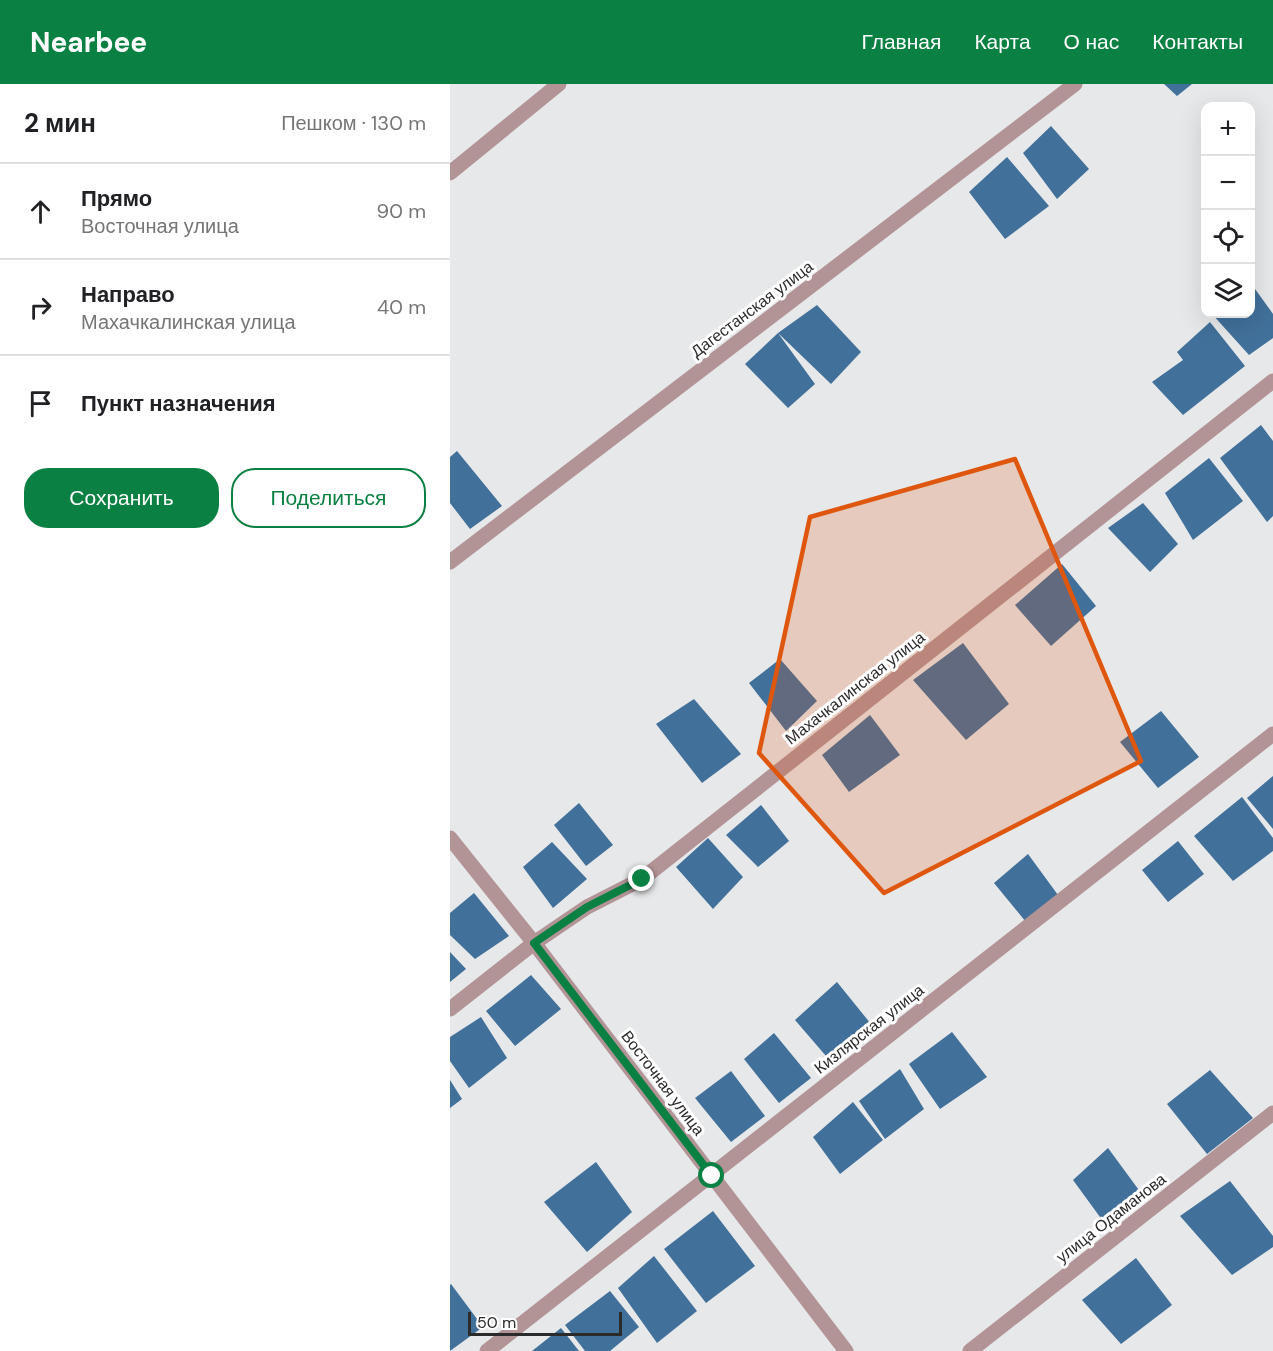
<!DOCTYPE html>
<html lang="ru">
<meta charset="utf-8">
<style>
:root{--surface:#fff;--page:#f2f2f2;--text:#202124;--muted:#757577;--line:#e0e0e0;--accent:#0b8043}
body{margin:0;font-family:"DM Sans",sans-serif;background:var(--page);color:var(--text)}
.controls{position:absolute;right:18px;top:18px;display:grid;overflow:hidden;border-radius:12px;box-shadow:0 6px 24px #0002}
.controls button{width:54px;height:54px;display:grid;place-items:center;padding:0;border:0;border-bottom:2px solid var(--line);background:var(--surface);color:var(--text);font:30px sans-serif}
.scale{position:absolute;left:18px;bottom:15px;width:154px;box-sizing:border-box;padding-left:6px;border:3px solid #2b2b2c;border-top:0;font-size:16px;line-height:21px;white-space:nowrap;color:#2b2b2c;-webkit-text-stroke:4px #fff;paint-order:stroke}
.stop{position:absolute;width:18px;height:18px;margin:-14px;border:4px solid #0b8043;border-radius:50%;background:#fff}
.stop.end{background:#0b8043;border-color:#fff;box-shadow:0 2px 6px #0008}
.list{margin:0;padding:0;list-style:none}
h2{display:flex;justify-content:space-between;align-items:center;height:78px;margin:0;padding:0 24px;font-size:26px}
h2 small{font-size:20px;font-weight:400;color:var(--muted)}
.list li{display:grid;grid-template-columns:39px 1fr auto;gap:18px;align-items:center;box-sizing:border-box;height:96px;padding:0 24px;border-top:2px solid var(--line)}
.list b{display:block;font-size:22px;white-space:nowrap}
.list p{margin:0;font-size:20px;white-space:nowrap;color:var(--muted)}
.list em{font-size:20px;font-style:normal;color:var(--muted)}
.actions{display:flex;gap:12px;padding:18px 24px}
.actions a{flex:1;padding:14px 0;border:2px solid var(--accent);border-radius:24px;text-align:center;font-size:21px;color:var(--accent)}
.actions .main{background:var(--accent);color:#fff}
.icon{flex:none;width:33px;height:33px;fill:none;stroke:currentColor;stroke-width:2;stroke-linecap:round;stroke-linejoin:round}
.map{position:relative;flex:none;width:823px;height:1267px;overflow:hidden}
header{display:flex;align-items:center;gap:36px;box-sizing:border-box;height:84px;padding:0 30px;background:var(--accent);color:#fff}
header strong{font-size:28px}
nav{display:flex;gap:33px;margin-inline-start:auto;font-size:21px}
main{display:flex}
aside{flex:1;background:var(--surface)}
.map>svg:first-child{display:block}
.building{fill:#41709a}
.lines{fill:none;stroke-linecap:round;stroke-linejoin:round}
.minor{stroke:#b29396;stroke-width:15}
.route{stroke:#0b8043;stroke-width:8}
.marked{fill:#df570e;fill-opacity:0.2;stroke:#df570e;stroke-width:4.5;stroke-linejoin:round}
.labels{text-anchor:middle;dominant-baseline:central;stroke-width:6;stroke-linejoin:round;paint-order:stroke}
.street-label{font-size:16px;fill:#2b2b2c;stroke:#fff}
</style>
<header>
<strong>Nearbee</strong>
<nav><a>Главная</a><a>Карта</a><a>О нас</a><a>Контакты</a></nav>
</header>
<main>
<aside>
<h2>2 мин<small>Пешком · 130 m</small></h2>
<ul class="list">
<li><svg class="icon" aria-label="ahead" viewBox="0 0 24 24"><path d="M12 20V5M6 11l6-6 6 6"/></svg><div><b>Прямо</b><p>Восточная улица</p></div><em>90 m</em></li>
<li><svg class="icon" aria-label="right" viewBox="0 0 24 24"><path d="M7 20v-9h11M14 6l5 5-5 5"/></svg><div><b>Направо</b><p>Махачкалинская улица</p></div><em>40 m</em></li>
<li><svg class="icon" aria-label="arrive" viewBox="0 0 24 24"><path d="M6 21V4h12l-3 4 3 4H6"/></svg><div><b>Пункт назначения</b></div></li>
</ul>
<div class="actions"><a class="main">Сохранить</a><a>Поделиться</a></div>
</aside>
<div class="map">
<svg width="823" height="1267" viewBox="0 0 823 1267">
<rect width="100%" height="100%" fill="#e7e8e9"/>
<path class="building" d="M714,0H742L727,12Z
M601,42L639,85L607,115L573,69Z
M557,73L599,122L555,155L519,108Z
M800,198L823,230V254L799,271L762,230H800Z
M367,221L411,268L381,300L328,249Z
M760,238L795,282L733,331L702,298L733,276L727,268Z
M328,249L365,300L338,324L295,280Z
M811,341L823,357V432L817,438L770,374Z
M7,367L52,422L20,445L0,419V373Z
M759,374L793,417L743,456L715,409Z
M693,419L728,460L700,488L658,444Z
M612,480L646,522L601,562L565,521Z
M513,559L559,620L516,656L463,596Z
M330,575L367,617L336,647L299,599Z
M244,615L291,670L252,699L206,640Z
M711,627L749,673L708,704L670,658Z
M420,631L450,671L399,708L372,671Z
M823,692V745L797,714Z
M792,713L823,754V767L783,797L744,752Z
M129,719L163,761L136,782L104,741Z
M311,721L339,757L308,783L276,751Z
M258,754L293,793L263,825L226,783Z
M728,757L754,790L718,818L692,786Z
M102,758L137,795L103,824L73,783Z
M578,770L608,811L576,838L544,799Z
M24,809L59,852L25,875L0,851V829Z
M0,868L16,885L0,898Z
M81,891L111,925L65,962L36,927Z
M387,898L425,945L382,979L345,936Z
M31,933L57,974L19,1004L0,977V953Z
M502,948L537,993L490,1025L459,980Z
M324,949L361,994L329,1019L294,975Z
M450,985L474,1025L435,1055L409,1017Z
M760,986L803,1034L757,1070L717,1020Z
M281,987L315,1032L281,1058L245,1014Z
M0,996L12,1015L0,1024Z
M403,1018L433,1056L390,1090L363,1053Z
M658,1064L694,1113L658,1144L623,1096Z
M146,1078L182,1128L137,1168L94,1118Z
M780,1097L823,1152V1163L782,1191L730,1132Z
M263,1127L305,1182L256,1219L214,1165Z
M204,1172L247,1227L207,1259L168,1204Z
M686,1174L722,1221L671,1260L632,1216Z
M1,1200L33,1243L0,1267V1201Z
M160,1207L189,1243L160,1267H135L115,1241Z
M111,1244L129,1267H82Z"/>
<g class="lines">
<path class="minor" d="M0,89L109,0
M0,478L625,0
M0,754L84,859L396,1267
M0,925L84,859L137,823L192,795L823,297
M37,1267L823,650
M520,1267L823,1029"/>
</g>
<g class="lines">
<path class="route" d="M192,795L137,823L84,859L262,1092"/>
</g>
<path class="marked" d="M565,375L691,677L434,809L309,669L360,433Z"/>
<g class="labels">
<g class="street-label">
<text transform="translate(302 225) rotate(-37)">Дагестанская улица</text>
<text transform="translate(405 604) rotate(-38)">Махачкалинская улица</text>
<text transform="translate(419 945) rotate(-38)">Кизлярская улица</text>
<text transform="translate(213 999) rotate(53)">Восточная улица</text>
<text transform="translate(661 1134) rotate(-38)">улица Одаманова</text>
</g>
</g>
</svg>
<div class="controls">
<button>+</button>
<button>−</button>
<button><svg class="icon" aria-label="locate" viewBox="0 0 24 24"><circle cx="12" cy="12" r="6"/><path d="M12 2v4M12 18v4M2 12h4M18 12h4"/></svg></button>
<button><svg class="icon" aria-label="layers" viewBox="0 0 24 24"><path d="M12 4l9 5-9 5-9-5zM3 14l9 5 9-5"/></svg></button>
</div>
<div class="scale">50 m</div>
<div class="stop" style="left:262px;top:1092px"></div>
<div class="stop end" style="left:192px;top:795px"></div>
</div>
</main>
